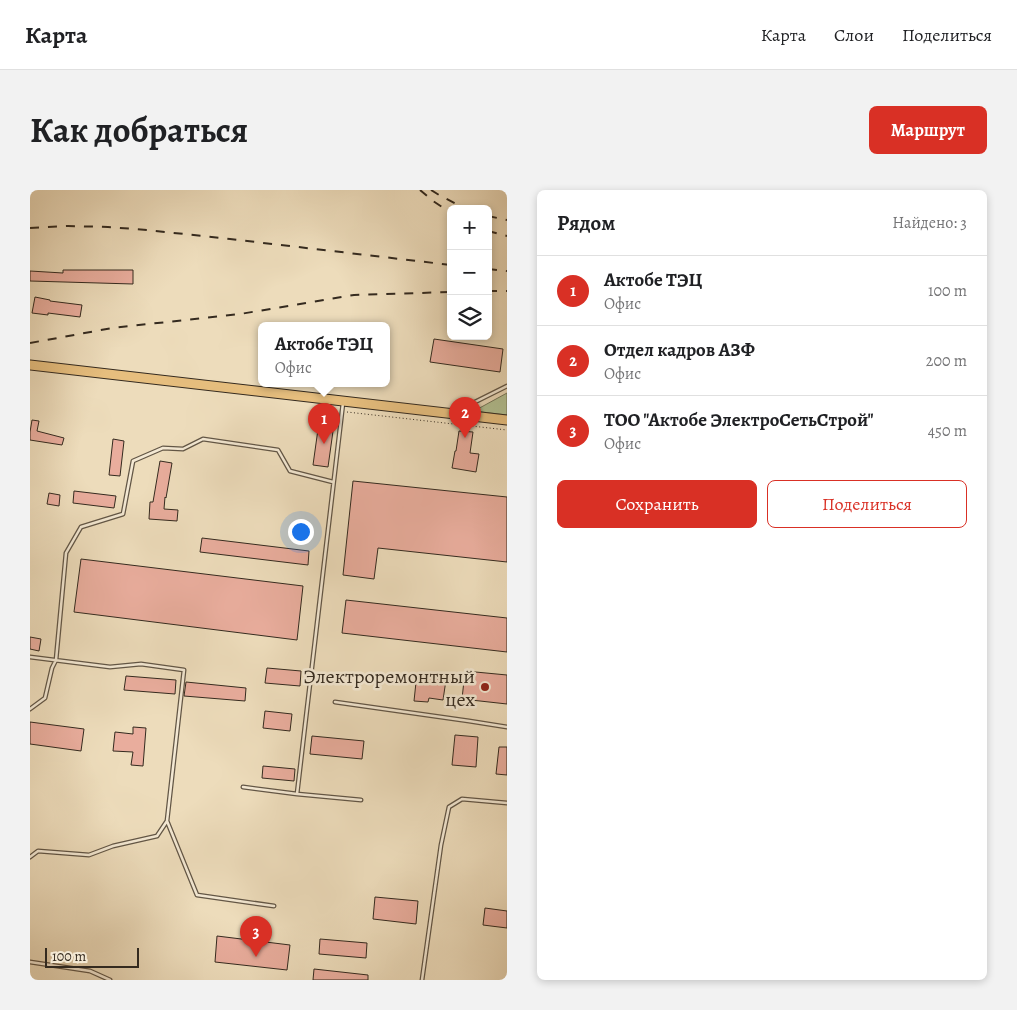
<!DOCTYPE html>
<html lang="ru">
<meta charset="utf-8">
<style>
:root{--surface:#fff;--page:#f2f2f2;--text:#202124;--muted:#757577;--line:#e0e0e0;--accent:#d93025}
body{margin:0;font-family:Alegreya,serif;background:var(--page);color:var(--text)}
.controls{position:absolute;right:15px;top:15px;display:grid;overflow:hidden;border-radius:8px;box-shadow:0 2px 8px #0003}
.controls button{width:45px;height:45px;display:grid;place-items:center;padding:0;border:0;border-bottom:1px solid var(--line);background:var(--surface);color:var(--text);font:25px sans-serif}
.scale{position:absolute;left:15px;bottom:12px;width:94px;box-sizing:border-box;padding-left:5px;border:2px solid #342a1f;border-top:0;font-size:14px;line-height:18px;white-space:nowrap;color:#342a1f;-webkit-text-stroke:4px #f3e8d3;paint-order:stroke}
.you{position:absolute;left:270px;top:341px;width:18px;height:18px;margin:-12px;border:4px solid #fff;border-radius:50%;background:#1a73e8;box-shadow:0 0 0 8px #1a73e833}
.badge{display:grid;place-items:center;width:32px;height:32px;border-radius:50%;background:var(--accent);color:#fff;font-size:16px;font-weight:700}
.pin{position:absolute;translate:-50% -41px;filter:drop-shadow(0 1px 2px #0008)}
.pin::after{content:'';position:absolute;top:26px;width:18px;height:15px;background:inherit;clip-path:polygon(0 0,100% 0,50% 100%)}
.popup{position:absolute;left:228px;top:132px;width:132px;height:65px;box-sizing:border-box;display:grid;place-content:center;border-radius:8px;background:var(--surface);filter:drop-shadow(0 1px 4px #0005);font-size:16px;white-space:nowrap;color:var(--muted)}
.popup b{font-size:19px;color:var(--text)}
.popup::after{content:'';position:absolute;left:50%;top:100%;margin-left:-10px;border:10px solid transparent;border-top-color:var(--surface)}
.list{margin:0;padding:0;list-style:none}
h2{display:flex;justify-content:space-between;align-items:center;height:65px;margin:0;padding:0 20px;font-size:21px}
h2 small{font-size:16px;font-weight:400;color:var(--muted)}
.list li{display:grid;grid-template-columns:32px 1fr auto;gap:15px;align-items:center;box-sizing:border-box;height:70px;padding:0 20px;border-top:1px solid var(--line)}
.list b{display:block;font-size:19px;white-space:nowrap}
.list p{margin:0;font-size:16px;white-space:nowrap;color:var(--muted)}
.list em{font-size:16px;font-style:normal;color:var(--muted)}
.actions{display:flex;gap:10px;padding:15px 20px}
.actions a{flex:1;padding:11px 0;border:1px solid var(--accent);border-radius:8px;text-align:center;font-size:18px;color:var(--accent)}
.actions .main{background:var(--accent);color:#fff}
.icon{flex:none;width:28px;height:28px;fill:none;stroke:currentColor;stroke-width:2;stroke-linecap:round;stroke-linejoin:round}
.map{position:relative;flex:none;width:477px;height:790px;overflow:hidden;border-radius:8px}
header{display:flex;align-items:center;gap:30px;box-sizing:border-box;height:70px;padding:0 25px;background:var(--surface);border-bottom:1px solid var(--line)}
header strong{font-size:24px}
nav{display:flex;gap:28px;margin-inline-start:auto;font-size:18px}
.intro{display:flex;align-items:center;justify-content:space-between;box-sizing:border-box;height:120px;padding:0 30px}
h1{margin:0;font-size:35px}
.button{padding:12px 22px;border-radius:8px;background:var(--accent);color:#fff;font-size:18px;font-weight:700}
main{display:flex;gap:30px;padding:0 30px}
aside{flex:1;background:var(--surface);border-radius:8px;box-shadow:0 2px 8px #0003}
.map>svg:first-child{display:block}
.green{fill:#b3c294;stroke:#74765a}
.building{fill:#e9ad9d;stroke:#342a1f}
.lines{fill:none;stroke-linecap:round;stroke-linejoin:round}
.service-casing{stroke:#625646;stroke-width:5}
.trunk-casing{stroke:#342a1f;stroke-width:11}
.path{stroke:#342a1f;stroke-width:1;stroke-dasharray:1 2.5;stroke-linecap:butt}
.service{stroke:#f3e8d3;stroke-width:2.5}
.trunk{stroke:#e6be7e;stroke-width:9}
.rail{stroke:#342a1f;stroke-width:2;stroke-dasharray:9 9;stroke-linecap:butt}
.poi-dot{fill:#8f2418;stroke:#f3e8d3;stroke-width:2}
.labels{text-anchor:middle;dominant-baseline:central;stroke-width:5;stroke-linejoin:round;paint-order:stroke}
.poi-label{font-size:20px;fill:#342a1f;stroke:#f3e8d3;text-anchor:end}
</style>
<header>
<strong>Карта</strong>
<nav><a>Карта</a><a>Слои</a><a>Поделиться</a></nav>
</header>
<div class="intro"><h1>Как добраться</h1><a class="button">Маршрут</a></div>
<main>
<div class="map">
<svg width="477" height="790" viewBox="0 0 477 790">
<rect width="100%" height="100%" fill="#eddcbb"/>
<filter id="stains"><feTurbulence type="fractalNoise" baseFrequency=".004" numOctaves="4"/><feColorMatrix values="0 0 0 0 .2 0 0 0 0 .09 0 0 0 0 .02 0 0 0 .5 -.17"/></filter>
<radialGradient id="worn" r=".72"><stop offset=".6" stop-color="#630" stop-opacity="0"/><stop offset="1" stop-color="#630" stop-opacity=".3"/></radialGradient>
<path class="green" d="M477,203V225L444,221Z"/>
<path class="building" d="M33,80H103V94L0,91V81L33,83Z
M5,107L20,110V111L52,115L50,127L18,123V125L2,123Z
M404,149L473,159L470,182L400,172Z
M2,230L9,231L7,241L34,248L32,255L0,250V242Z
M289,232L304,234L298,277L283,275Z
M429,241L443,242L440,263L449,264L446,282L422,278L425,261H426Z
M83,249L94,251L90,286L79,285Z
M130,271L142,273L136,308L135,307L134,319L148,320L147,331L119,329L120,312H123Z
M323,291L477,307V372L348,358L344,389L313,385Z
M44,301L86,306L84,318L43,313Z
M19,303L30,305L29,316L17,314Z
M172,348L279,361L278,375L170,362Z
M51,369L273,396L267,450L44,422Z
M316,410L477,428V462L312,443Z
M0,447L11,449L9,461L0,459Z
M237,478L271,481L270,496L235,493Z
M435,481L477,485V514L432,509Z
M387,483L401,484V488L416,490L413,510L399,508L398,512L384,511Z
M96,486L146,490L145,504L94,500Z
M156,492L216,498L215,511L154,506Z
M235,521L262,524L260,541L233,538Z
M0,532L54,539L51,561L0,554Z
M103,537L116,538L113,576L101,575L103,562L83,561L85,542L103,544Z
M425,545L448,547L446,577L422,575Z
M282,546L334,551L332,569L280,564Z
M469,557H477V585L466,584Z
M233,576L265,579L264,591L232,588Z
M345,707L388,711L386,734L343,729Z
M455,718L477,721V738L453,735Z
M187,746L260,755L257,780L185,772Z
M290,749L337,753L336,768L289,764Z
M284,779L338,785V790H283Z"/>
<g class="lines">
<defs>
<path id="service" d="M427,221L477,196
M0,467L80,477L111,474L154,480L137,631L167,705L244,716
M305,512L439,531L477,537
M0,519L15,508L22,478L26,470L36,363L51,337L93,324L103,271L133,258L153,259L173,249L248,260L260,281L303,292
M213,597L267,604L331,610
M267,604L313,213
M0,667L8,661L59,665L83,656L127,646L137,631
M0,772L60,781L80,790
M392,790L411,655L419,617L432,609L477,613"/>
<path id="trunk" d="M0,175L477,230"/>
</defs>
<use href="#service" class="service-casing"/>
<use href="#trunk" class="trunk-casing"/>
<path class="path" d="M317,222L477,240"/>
<use href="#service" class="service"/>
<use href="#trunk" class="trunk"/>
<path class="rail" d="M390,0L403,11L421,23
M401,0L409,5L436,19
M458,26L477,30
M0,38L38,36L78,37L117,40L200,49L421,75
M458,41L477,46
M458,79L477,81
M458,101H477
M0,153L82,138L210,124L324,105L421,102"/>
</g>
<circle class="poi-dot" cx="455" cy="497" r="5"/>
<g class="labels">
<g class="poi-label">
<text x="445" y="486">Электроремонтный<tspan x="445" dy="23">цех</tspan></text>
</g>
</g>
<rect width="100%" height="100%" filter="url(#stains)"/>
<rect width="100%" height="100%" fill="url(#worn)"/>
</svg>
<div class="controls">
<button>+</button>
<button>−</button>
<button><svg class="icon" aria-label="layers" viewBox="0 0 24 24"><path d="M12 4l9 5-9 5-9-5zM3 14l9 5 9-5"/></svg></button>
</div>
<div class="scale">100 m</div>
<div class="you"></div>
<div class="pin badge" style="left:294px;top:254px">1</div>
<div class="popup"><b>Актобе ТЭЦ</b>Офис</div>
<div class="pin badge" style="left:435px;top:248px">2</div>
<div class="pin badge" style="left:226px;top:767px">3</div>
</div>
<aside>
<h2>Рядом<small>Найдено: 3</small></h2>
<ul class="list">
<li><span class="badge">1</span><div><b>Актобе ТЭЦ</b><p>Офис</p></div><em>100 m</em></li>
<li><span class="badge">2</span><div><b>Отдел кадров АЗФ</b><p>Офис</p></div><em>200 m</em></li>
<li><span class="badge">3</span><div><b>ТОО &quot;Актобе ЭлектроСетьСтрой&quot;</b><p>Офис</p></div><em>450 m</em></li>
</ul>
<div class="actions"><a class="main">Сохранить</a><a>Поделиться</a></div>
</aside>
</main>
